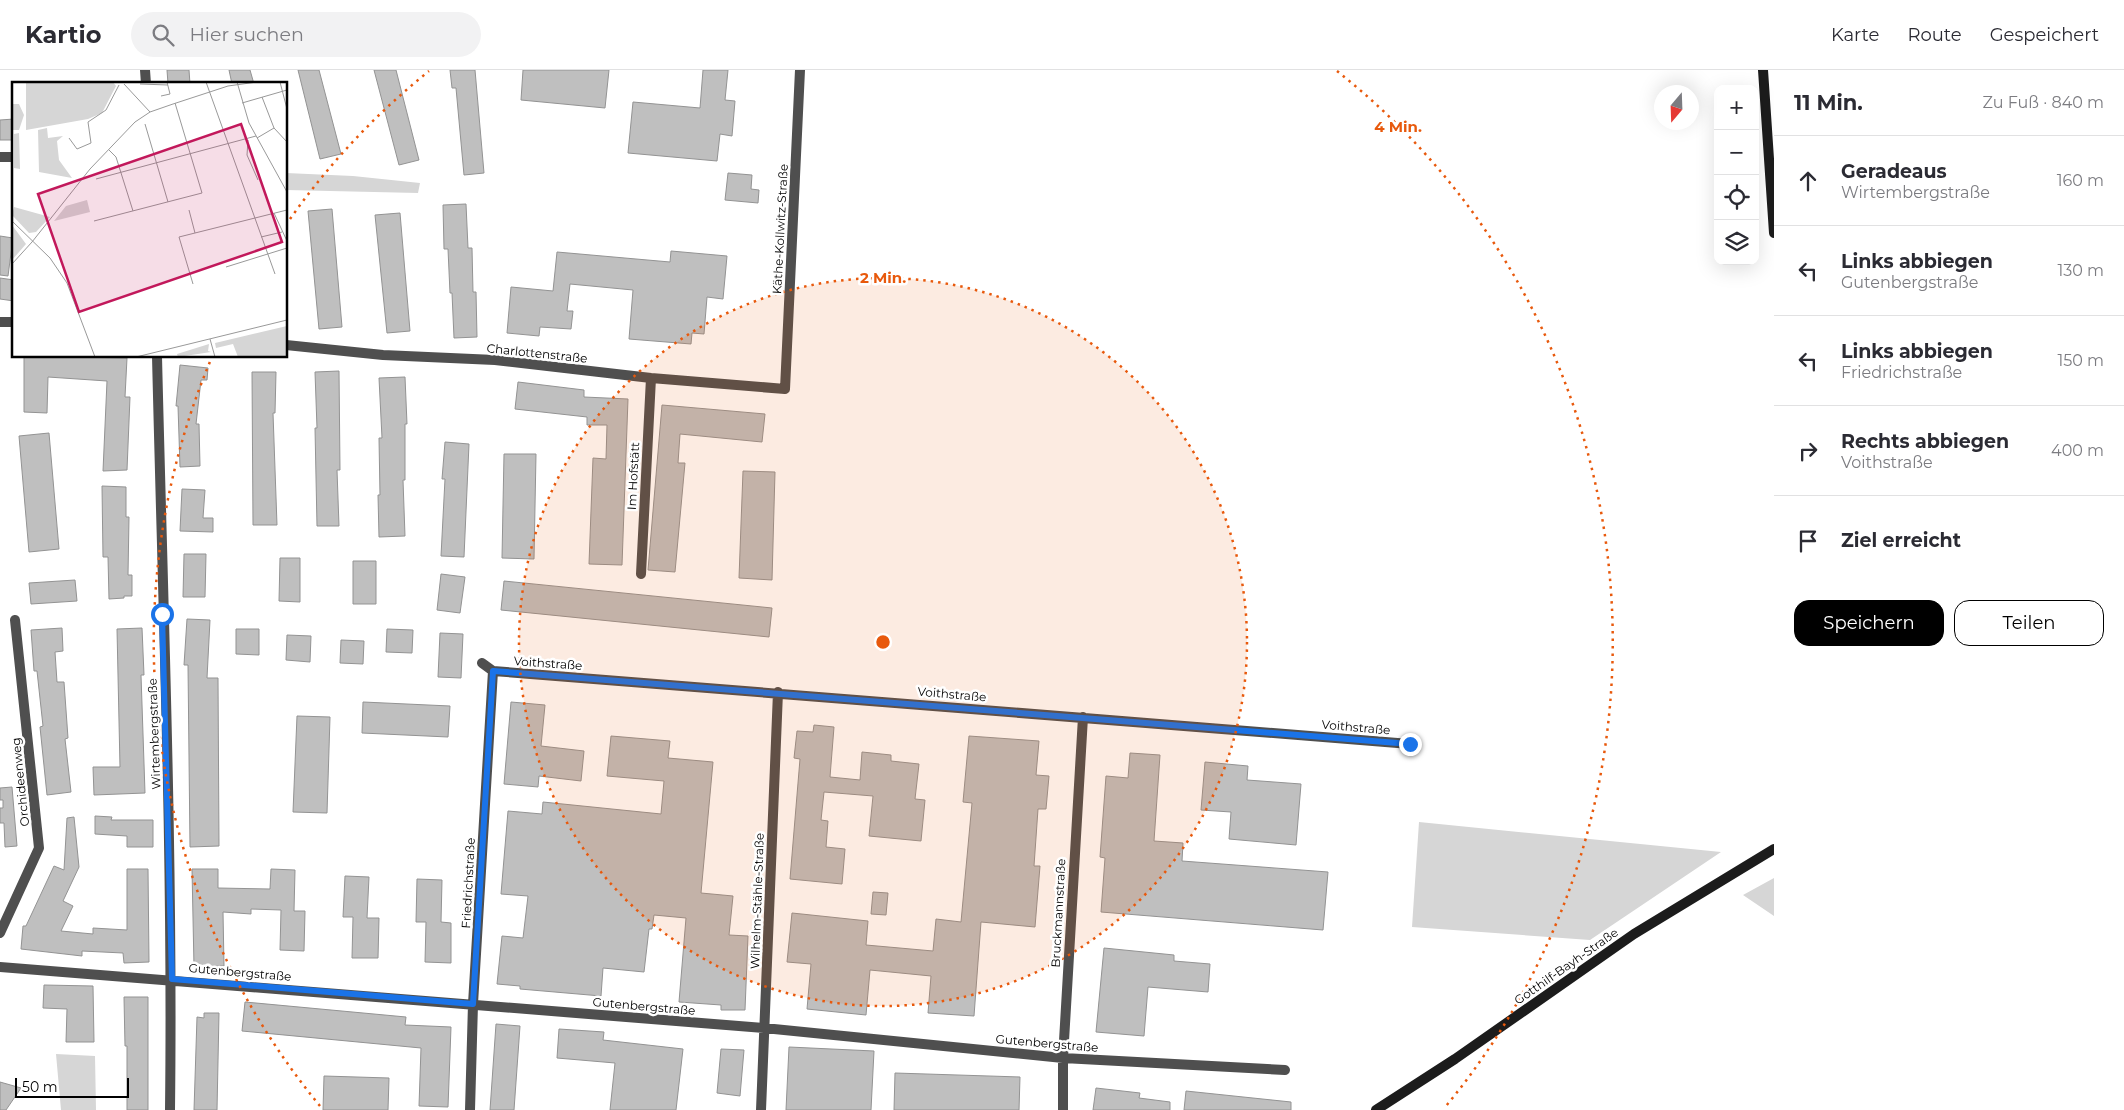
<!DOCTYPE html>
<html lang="de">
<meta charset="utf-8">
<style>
:root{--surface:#fff;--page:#f2f2f3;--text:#2b2b33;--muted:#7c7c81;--line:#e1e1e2;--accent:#000}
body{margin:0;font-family:Montserrat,sans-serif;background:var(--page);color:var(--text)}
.controls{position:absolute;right:15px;top:15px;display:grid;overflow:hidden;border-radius:10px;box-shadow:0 5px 20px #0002}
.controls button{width:45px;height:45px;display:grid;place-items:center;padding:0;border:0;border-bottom:1px solid var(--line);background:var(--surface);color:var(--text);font:25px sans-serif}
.compass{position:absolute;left:1654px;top:15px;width:45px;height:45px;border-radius:50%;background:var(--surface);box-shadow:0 5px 20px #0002;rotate:199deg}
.scale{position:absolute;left:15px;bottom:12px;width:114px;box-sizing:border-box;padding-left:5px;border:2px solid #000;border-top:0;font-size:14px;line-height:18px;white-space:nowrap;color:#000;-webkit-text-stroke:4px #fff;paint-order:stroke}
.stop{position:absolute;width:15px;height:15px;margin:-11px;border:4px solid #1a73e8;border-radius:50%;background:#fff}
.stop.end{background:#1a73e8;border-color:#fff;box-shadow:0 1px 5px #0008}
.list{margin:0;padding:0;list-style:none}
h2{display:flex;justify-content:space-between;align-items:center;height:65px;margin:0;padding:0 20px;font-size:21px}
h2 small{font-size:16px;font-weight:400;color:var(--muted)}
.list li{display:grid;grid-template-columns:32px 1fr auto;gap:15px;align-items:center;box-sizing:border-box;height:90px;padding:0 20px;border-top:1px solid var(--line)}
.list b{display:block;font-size:19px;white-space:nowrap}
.list p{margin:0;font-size:16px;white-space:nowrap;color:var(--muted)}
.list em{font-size:16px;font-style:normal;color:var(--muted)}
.actions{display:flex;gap:10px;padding:15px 20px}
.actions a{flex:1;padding:11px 0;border:1px solid var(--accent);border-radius:15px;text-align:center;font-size:18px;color:var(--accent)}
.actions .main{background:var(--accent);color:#fff}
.icon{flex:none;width:28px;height:28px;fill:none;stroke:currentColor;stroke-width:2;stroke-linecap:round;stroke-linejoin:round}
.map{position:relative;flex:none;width:1774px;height:1040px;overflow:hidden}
header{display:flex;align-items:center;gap:30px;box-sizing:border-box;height:70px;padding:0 25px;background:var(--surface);border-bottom:1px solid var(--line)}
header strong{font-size:24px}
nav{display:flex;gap:28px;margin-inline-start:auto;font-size:18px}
.search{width:350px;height:45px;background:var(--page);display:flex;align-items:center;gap:12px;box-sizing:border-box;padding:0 18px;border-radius:28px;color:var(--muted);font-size:19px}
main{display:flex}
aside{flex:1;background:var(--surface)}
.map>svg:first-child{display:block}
.green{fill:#d6d6d6}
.building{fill:#bfbfbf;stroke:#939393}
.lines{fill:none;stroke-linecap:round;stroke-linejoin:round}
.street{stroke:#4f4f4f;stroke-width:10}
.secondary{stroke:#1c1c1c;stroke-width:10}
.route{stroke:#1a73e8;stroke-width:6}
.ring{fill:none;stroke:#e8590c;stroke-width:2.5;stroke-dasharray:2.5 5}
.labels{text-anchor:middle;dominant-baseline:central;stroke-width:5;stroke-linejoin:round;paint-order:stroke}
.street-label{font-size:12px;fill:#000;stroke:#fff}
.inset-road{fill:none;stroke:#999;stroke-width:1}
.view{fill:#c2185b;fill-opacity:0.15;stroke:#c2185b;stroke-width:2.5}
.inset-edge{fill:none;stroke:#000;stroke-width:2.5}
.centre{fill:#e8590c;stroke:#fff;stroke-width:2.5}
.ring-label{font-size:15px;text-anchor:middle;font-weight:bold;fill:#e8590c;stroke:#fff;stroke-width:5;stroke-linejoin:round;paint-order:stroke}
</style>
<header>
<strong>Kartio</strong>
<div class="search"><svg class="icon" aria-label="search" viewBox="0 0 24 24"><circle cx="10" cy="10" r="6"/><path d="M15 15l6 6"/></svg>Hier suchen</div>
<nav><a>Karte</a><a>Route</a><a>Gespeichert</a></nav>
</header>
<main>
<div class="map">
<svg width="1774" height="1040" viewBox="0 0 1774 1040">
<rect width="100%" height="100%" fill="#fff"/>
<path class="green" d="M286,103L353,106L420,113L418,123L286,120Z
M1419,752L1721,782L1590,870L1412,857Z
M1774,808V846L1743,825Z
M56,984L95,986L96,1040H61Z"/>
<path class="building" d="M167,0H189L190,14H168Z
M229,0H250L254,14H232Z
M298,0H319L341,84L320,89Z
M374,0H396L419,90L399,95Z
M450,0H475L484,103L464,105L456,18H452Z
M523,0H609L605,38L521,30Z
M703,0H728L725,30L735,31L732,66L720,64L717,91L628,83L633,32L700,38Z
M14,49V70H0V50Z
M728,103L752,105L751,119L759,120L758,133L725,130Z
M466,134L468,178H472L473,222H476L477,267L454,268L452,223H450L448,179H444L443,135Z
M332,139L342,257L319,259L308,141Z
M400,143L410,261L387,263L375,145Z
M0,166L13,168L8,206L0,205Z
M671,181L727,186L723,229L707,227L704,264L692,263L691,274L629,269L633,220L570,214L567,241H573L571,259L540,257L539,266L507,263L511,217L553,221L557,182L670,192Z
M0,208L14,210V231L0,229Z
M24,286L127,288L125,327H130L127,400L103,401L107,311L48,307L47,343L24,342Z
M180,295L208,298L207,310H201L196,354H199L200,396L180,397L178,336H176Z
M339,301L340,400H337L339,456H317L315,358H317L315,302Z
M252,302H276L275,343H273L277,455H253Z
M405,307L407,354H405V410H403L405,466L379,467L378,425H380L379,368H382L379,308Z
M518,312L584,320V327L628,329L622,495L589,494L593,388L606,389L607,355H587V347L515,339Z
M662,335L765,344L762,372L680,364L678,393H685L675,502L648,500Z
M49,363L59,479L29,482L19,366Z
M445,372L469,374L464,487L441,486L445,409H442Z
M504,384H536L534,489L502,488Z
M743,401L775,402L772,510L739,508Z
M102,416L126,417V447H129L128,505H132V526H124V528L109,529L108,487H103Z
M182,419L205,420L203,448H213V462L180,461Z
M184,484H206L205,527H183Z
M280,488H300V532L279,531Z
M353,491H376V534H353Z
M441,504L465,507L460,543L437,540Z
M75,510L77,531L31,534L29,513Z
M504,511L772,538L769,567L501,540Z
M187,549L210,550L207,608H218L219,776L190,777L188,595H184Z
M62,558L63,581L55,582L57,612H64L68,668L65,669L71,722L47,725L40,657L43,656L37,601H34L31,560Z
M142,558L144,605H141L145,723L94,725L93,697H120L117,559Z
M236,559H259V585L236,584Z
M387,559L413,560L412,583L386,582Z
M440,563L463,564L461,608L438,607Z
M287,565L311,566L310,592L286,590Z
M341,570L364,571L363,594L340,593Z
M363,632L450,636L448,667L362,663Z
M511,632L545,635L541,676L584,681L581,711L539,706L538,717L504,714Z
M297,646L330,647L327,743L293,742Z
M814,655L834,657L830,707L860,710L862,682L891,685V691L919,694L915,729L925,730L921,771L869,766L873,726L824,722L821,750L828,751L826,777L845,779L842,814L790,809L800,689L794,688L797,661L813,662Z
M611,666L670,671L668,688L713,692L701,823L733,826L729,865L748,866L745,940H721V935L679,932L686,848L654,845L652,859H649L644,902L603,898L601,926L520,919V916L497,914L502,866L523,868L528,826L501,824L508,741L542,744L543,732L661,744L664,711L607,706Z
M969,666L1039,671L1036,705L1049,706L1046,739H1038L1034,796H1040L1035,857L981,852L974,946L928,943L931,906L870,900L866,945L807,939L811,894L787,892L792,843L868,851L866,875L933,881L936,849L961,852L972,733L963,732Z
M1130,683L1160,685L1154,771L1183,773L1182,791L1328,802L1323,860L1101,842L1105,788L1100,787L1106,706L1128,708Z
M1205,692L1248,696L1247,710L1301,714L1296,775L1229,769L1231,742L1201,740Z
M12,717L17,776L5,777L4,753H0V738H3V730H0V718Z
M95,746L112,747L111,750H153V777H127V766L95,764Z
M74,747L79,797L63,831L73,836L61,861L93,864V858L127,860V799H148L149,892L124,893L123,883L82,881V886L21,879L23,856H26L54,796L64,800L67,748Z
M192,799H218V818L270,819L271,799L295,800L294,841H305L304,881L280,880L281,840L251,839V844L223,842L224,896L194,897Z
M345,806L369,807L367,848H379L378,888H352L353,847H343Z
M417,809L442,810L441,852L451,853V893L425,892L426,852H416Z
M873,822L888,823L886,845L871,844Z
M1104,878L1174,885V891L1210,894L1208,922L1148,917L1144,966L1096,962Z
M44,915L93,916L94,972H66L67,939L43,938Z
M124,927H148V1040H127V976H125Z
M245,932L406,947L405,955L451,957L448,1037L419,1036L421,978L242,961Z
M204,943H219L217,1040H194L197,947L204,948Z
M496,954L520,956L514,1040H490Z
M559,959L604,962L603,970L683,979L676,1040H610L615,993L557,988Z
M789,977L874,981L871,1040H786Z
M721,979L744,980L740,1026L717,1023Z
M895,1003L1020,1007L1019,1040H894Z
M324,1006L389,1008L388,1040H323Z
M0,1012L21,1018L6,1040H0Z
M1096,1018L1140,1023L1139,1028L1170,1032V1040H1093Z
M1186,1021L1291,1032V1040H1184Z"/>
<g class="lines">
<path class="street" d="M145,0L146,14
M0,87H14
M0,252H14
M286,275L383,285L495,290L651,308L785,319L800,0
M157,286C163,537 173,789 170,1040
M641,504L651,308
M493,601L1410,674
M0,863L39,778L15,550
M0,897L764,958L1063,988L1285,1000
M470,1040L473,934L493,601L482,593
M761,1040L778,622
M1063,1040V988L1083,647"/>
<path class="secondary" d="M1763,0L1774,163
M1376,1040L1455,989L1634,864L1774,779"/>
</g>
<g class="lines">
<path class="route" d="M162,544L172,909L473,934L493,601L1410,674"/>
</g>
<circle cx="883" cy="572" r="364" fill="#e8590c" fill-opacity=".12"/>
<g class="ring">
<circle cx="883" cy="572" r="364"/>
<path d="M320 1036A729 729 0 0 1 212 287M290 149A729 729 0 0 1 429 1M1337 1A729 729 0 0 1 1446 1036"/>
</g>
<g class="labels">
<g class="street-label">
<text transform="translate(780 159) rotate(-87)">Käthe-Kollwitz-Straße</text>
<text transform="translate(537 283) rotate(6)">Charlottenstraße</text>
<text transform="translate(633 406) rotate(-87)">Im Hofstätt</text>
<text transform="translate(548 593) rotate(4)">Voithstraße</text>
<text transform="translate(952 624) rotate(5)">Voithstraße</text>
<text transform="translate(1356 657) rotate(5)">Voithstraße</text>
<text transform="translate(154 664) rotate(-92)">Wirtembergstraße</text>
<text transform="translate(20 712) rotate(-96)">Orchideenweg</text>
<text transform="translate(468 813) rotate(-87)">Friedrichstraße</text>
<text transform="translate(757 831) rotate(-88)">Wilhelm-Stähle-Straße</text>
<text transform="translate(1058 843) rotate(-87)">Bruckmannstraße</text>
<text transform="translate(1566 896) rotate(-35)">Gotthilf-Bayh-Straße</text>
<text transform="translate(240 902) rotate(5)">Gutenbergstraße</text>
<text transform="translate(644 936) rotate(5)">Gutenbergstraße</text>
<text transform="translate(1047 973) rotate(5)">Gutenbergstraße</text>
</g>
</g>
<g transform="translate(12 12)">
<rect width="275" height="275" fill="#fff"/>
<path d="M14,0H101L104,4L90,31L76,37L14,48ZM0,22H7L12,33L7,48H0ZM35,46L36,56L51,54L45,59L47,78L60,96L27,90L26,48ZM7,51L8,87L2,86V52ZM75,118L78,130L42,139L54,124ZM2,125L38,135L24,150L17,151L0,133ZM0,143L14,162L0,178ZM275,244V275H226L221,262L204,266L203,261ZM197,262L196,269L199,270L166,275L165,272Z" fill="#d6d6d6"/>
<path class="inset-road" d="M194,0L263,192M225,0L237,41L275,110M268,0L275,27M112,2L138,30M128,2L156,3M149,14L158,12L155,0M250,15L262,46L275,60M163,21L190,111M230,21L275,8M133,42L156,120M57,56L65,67L79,61L76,40L94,28L107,3M245,56L262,46M236,58L235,73L246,98M97,68L104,75L121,129M84,97L244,54M177,128L183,151M262,131L275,159M0,139L38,176L55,201L83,275M82,139L190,111M249,155L270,150M20,160L78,87L123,40L138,30L161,22L216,4L245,0M0,182L20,160M214,185L275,166M181,202L167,155L275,128M198,257L203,275M124,275L275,238"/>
<path class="view" d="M229,42L270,160L67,230L26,112Z"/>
<rect width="275" height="275" class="inset-edge"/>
</g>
<circle cx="883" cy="572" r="8" class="centre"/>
<g class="ring-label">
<text x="1398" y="62">4 Min.</text>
<text x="883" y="213">2 Min.</text>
</g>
</svg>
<div class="controls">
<button>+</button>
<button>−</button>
<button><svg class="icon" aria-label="locate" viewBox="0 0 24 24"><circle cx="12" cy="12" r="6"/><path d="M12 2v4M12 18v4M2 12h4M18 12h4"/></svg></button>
<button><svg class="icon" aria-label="layers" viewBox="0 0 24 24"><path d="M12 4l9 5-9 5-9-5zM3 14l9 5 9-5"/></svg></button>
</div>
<svg class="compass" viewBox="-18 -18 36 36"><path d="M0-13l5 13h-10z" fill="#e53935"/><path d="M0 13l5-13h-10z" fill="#7c7c81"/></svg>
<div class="scale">50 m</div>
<div class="stop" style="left:162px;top:544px"></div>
<div class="stop end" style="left:1410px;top:674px"></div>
</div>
<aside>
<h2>11 Min.<small>Zu Fuß · 840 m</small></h2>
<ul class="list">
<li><svg class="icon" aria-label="ahead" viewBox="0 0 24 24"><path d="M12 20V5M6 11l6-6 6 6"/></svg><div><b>Geradeaus</b><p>Wirtembergstraße</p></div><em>160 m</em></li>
<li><svg class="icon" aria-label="left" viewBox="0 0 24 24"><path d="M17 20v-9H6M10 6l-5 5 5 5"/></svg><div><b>Links abbiegen</b><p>Gutenbergstraße</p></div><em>130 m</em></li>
<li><svg class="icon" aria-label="left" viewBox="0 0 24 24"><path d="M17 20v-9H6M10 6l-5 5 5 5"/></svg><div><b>Links abbiegen</b><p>Friedrichstraße</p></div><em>150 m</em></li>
<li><svg class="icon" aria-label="right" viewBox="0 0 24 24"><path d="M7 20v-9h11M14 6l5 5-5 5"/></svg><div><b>Rechts abbiegen</b><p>Voithstraße</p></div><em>400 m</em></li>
<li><svg class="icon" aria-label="arrive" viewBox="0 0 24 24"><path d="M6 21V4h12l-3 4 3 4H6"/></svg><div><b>Ziel erreicht</b></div></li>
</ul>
<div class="actions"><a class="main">Speichern</a><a>Teilen</a></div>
</aside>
</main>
